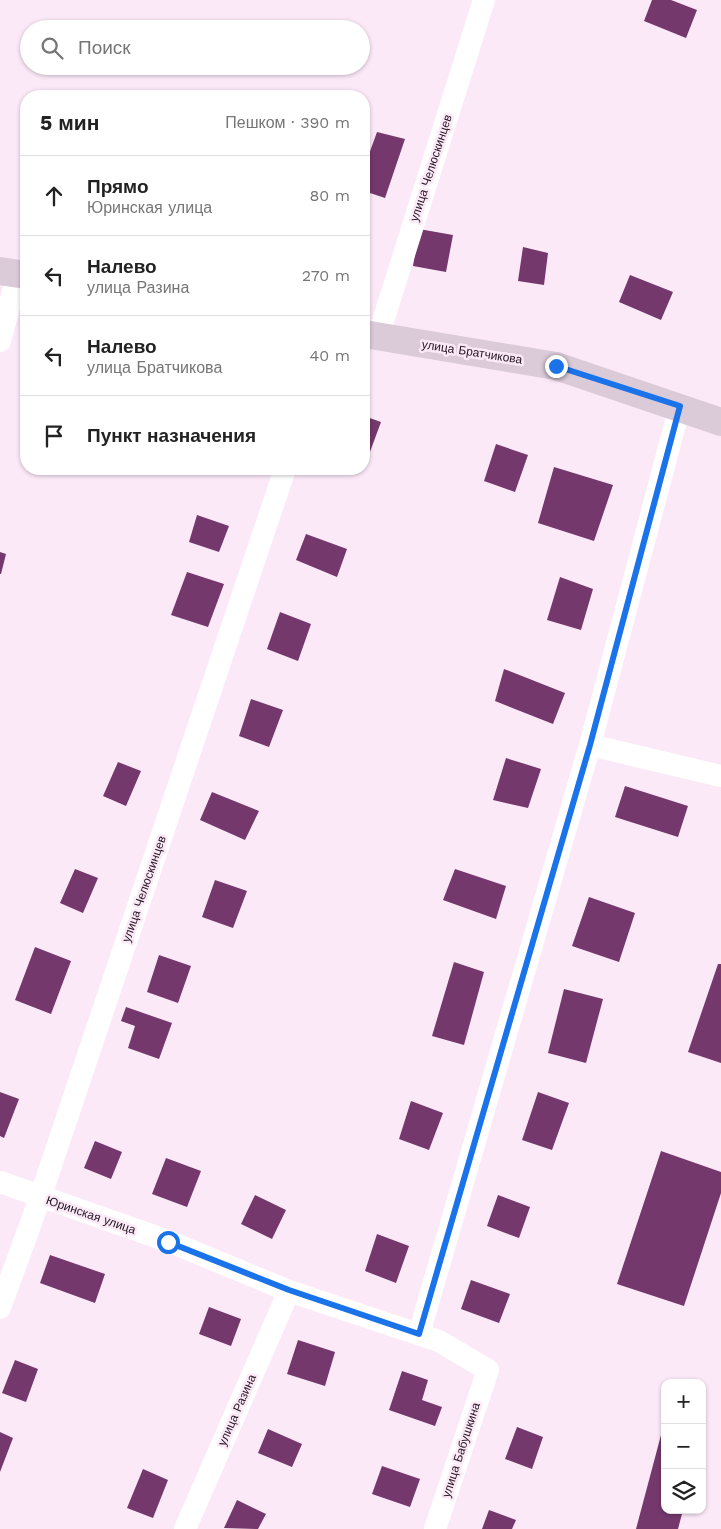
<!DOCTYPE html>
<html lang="ru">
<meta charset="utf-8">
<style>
:root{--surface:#fff;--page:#f6f6f6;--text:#222;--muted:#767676;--line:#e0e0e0}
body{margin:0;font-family:"Work Sans",sans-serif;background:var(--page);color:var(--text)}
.controls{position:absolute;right:15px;bottom:15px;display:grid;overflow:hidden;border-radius:10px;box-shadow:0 1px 4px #0004}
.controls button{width:45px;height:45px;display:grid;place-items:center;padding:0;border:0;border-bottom:1px solid var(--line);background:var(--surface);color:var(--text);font:25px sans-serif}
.stop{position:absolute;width:15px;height:15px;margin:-11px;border:4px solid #1a73e8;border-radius:50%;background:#fff}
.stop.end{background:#1a73e8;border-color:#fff;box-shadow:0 1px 5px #0008}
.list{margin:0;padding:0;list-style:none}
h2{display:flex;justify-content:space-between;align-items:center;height:65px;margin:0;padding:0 20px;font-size:21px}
h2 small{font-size:16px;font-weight:400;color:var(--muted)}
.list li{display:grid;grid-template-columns:32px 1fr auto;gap:15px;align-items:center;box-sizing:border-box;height:80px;padding:0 20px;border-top:1px solid var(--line)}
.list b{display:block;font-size:19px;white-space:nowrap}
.list p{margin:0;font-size:16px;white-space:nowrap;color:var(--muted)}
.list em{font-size:16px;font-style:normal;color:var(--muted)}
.icon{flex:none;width:28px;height:28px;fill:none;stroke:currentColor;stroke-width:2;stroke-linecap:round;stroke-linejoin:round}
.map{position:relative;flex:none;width:721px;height:1529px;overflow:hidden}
.search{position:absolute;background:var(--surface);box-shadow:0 1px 4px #0004;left:20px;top:20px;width:350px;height:55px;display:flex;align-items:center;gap:12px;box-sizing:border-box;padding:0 18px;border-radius:28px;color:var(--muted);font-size:19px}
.panel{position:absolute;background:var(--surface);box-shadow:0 1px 4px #0004;left:20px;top:90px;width:350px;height:385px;border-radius:20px}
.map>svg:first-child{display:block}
.building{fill:#74386c}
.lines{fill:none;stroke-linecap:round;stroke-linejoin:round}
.street{stroke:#fff;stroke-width:22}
.secondary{stroke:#dbcad8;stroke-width:28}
.route{stroke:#1a73e8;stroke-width:6}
.labels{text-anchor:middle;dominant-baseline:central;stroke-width:5;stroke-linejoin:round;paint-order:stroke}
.street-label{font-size:12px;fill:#21161f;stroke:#fce9f8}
</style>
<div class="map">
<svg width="721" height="1529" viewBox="0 0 721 1529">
<rect width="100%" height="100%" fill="#fce9f8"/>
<path class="building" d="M652,0H671L697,10L686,38L644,21Z
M377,132L405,139L385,198L364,191V168Z
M419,229L453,235L446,272L413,266Z
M523,247L548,253L544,285L518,281Z
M630,275L673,292L661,320L619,302Z
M364,416L381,422L367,460L364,458Z
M496,444L528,455L515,492L484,481Z
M554,467L613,485L594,541L538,523Z
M197,515L229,526L219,552L189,542Z
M306,534L347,549L337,577L296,560Z
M0,552L6,554L1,574H0Z
M187,572L224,584L208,627L171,615Z
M560,577L593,589L581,630L547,620Z
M280,612L311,624L298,661L267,649Z
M504,669L565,693L553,724L495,701Z
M251,699L283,710L269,747L239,736Z
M506,758L541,769L528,808L493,800Z
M118,762L141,771L126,806L103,796Z
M625,786L688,806L678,837L615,817Z
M212,792L259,811L245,840L200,820Z
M75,869L98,878L83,913L60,903Z
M455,869L506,886L496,919L443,900Z
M215,880L247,891L233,928L202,917Z
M589,897L635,913L619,962L572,946Z
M35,947L71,961L51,1014L15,1000Z
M159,955L191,966L178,1003L147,992Z
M454,962L484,972L464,1045L432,1036Z
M718,964H721V1063L688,1052Z
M564,989L603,999L586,1063L548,1053Z
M126,1007L172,1023L159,1059L128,1048L135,1026L121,1021Z
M0,1092L19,1099L4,1138L0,1136Z
M538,1092L569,1103L552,1150L522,1140Z
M411,1101L443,1113L429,1150L399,1139Z
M95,1141L122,1152L111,1179L84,1168Z
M661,1151L721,1172V1193L684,1306L617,1284Z
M166,1158L201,1171L187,1207L152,1194Z
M255,1195L286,1210L272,1239L241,1224Z
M498,1195L530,1207L519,1238L487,1226Z
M377,1234L409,1246L396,1283L365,1271Z
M50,1255L105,1274L95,1303L40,1283Z
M471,1280L510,1294L499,1323L461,1309Z
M209,1307L241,1319L231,1346L199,1334Z
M298,1340L335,1352L325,1386L287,1374Z
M15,1360L38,1369L26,1402L2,1393Z
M402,1371L428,1380L422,1400L442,1407L435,1426L389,1410Z
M517,1427L543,1437L532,1469L505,1459Z
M268,1429L302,1444L292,1467L258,1453Z
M0,1432L13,1438L0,1472Z
M661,1435L665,1436V1510H683L678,1529H636Z
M382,1466L420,1479L410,1507L372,1494Z
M143,1469L168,1480L153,1518L127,1508Z
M237,1500L266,1514L258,1529L224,1528Z
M489,1510L516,1520L512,1529H482Z"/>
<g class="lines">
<path class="street" d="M378,337L484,0
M0,341L18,273
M590,745L721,776
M0,1182L168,1241L289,1291L439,1341L488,1370L435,1529
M0,1308L40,1198L285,469
M419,1334L590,745L680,406
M185,1529L289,1291"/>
<path class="secondary" d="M0,271L26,275
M364,334L556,366L721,422"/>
</g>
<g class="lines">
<path class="route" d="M168,1242L289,1290L419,1334L590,745L680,406L556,366"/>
</g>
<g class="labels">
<g class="street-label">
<text transform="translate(431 168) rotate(-72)">улица Челюскинцев</text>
<text transform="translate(472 352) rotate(9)">улица Братчикова</text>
<text transform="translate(144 889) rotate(-71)">улица Челюскинцев</text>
<text transform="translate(91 1215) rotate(19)">Юринская улица</text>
<text transform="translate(237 1410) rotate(-66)">улица Разина</text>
<text transform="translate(461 1450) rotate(-72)">улица Бабушкина</text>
</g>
</g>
</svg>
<div class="controls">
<button>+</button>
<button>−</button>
<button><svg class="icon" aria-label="layers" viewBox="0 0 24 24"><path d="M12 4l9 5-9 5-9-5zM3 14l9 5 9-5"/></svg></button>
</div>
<div class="stop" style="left:168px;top:1242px"></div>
<div class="stop end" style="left:556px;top:366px"></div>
<div class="search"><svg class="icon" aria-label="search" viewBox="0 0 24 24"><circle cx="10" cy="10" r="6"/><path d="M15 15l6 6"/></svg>Поиск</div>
<section class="panel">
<h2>5 мин<small>Пешком · 390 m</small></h2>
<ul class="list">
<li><svg class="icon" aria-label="ahead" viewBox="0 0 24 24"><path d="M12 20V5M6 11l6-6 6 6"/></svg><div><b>Прямо</b><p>Юринская улица</p></div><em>80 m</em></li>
<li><svg class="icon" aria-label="left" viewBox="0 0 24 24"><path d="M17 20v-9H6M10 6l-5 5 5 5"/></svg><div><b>Налево</b><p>улица Разина</p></div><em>270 m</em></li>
<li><svg class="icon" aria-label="left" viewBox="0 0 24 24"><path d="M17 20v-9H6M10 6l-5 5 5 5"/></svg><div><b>Налево</b><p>улица Братчикова</p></div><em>40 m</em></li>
<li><svg class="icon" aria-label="arrive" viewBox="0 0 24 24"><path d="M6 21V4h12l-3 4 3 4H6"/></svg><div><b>Пункт назначения</b></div></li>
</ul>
</section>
</div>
